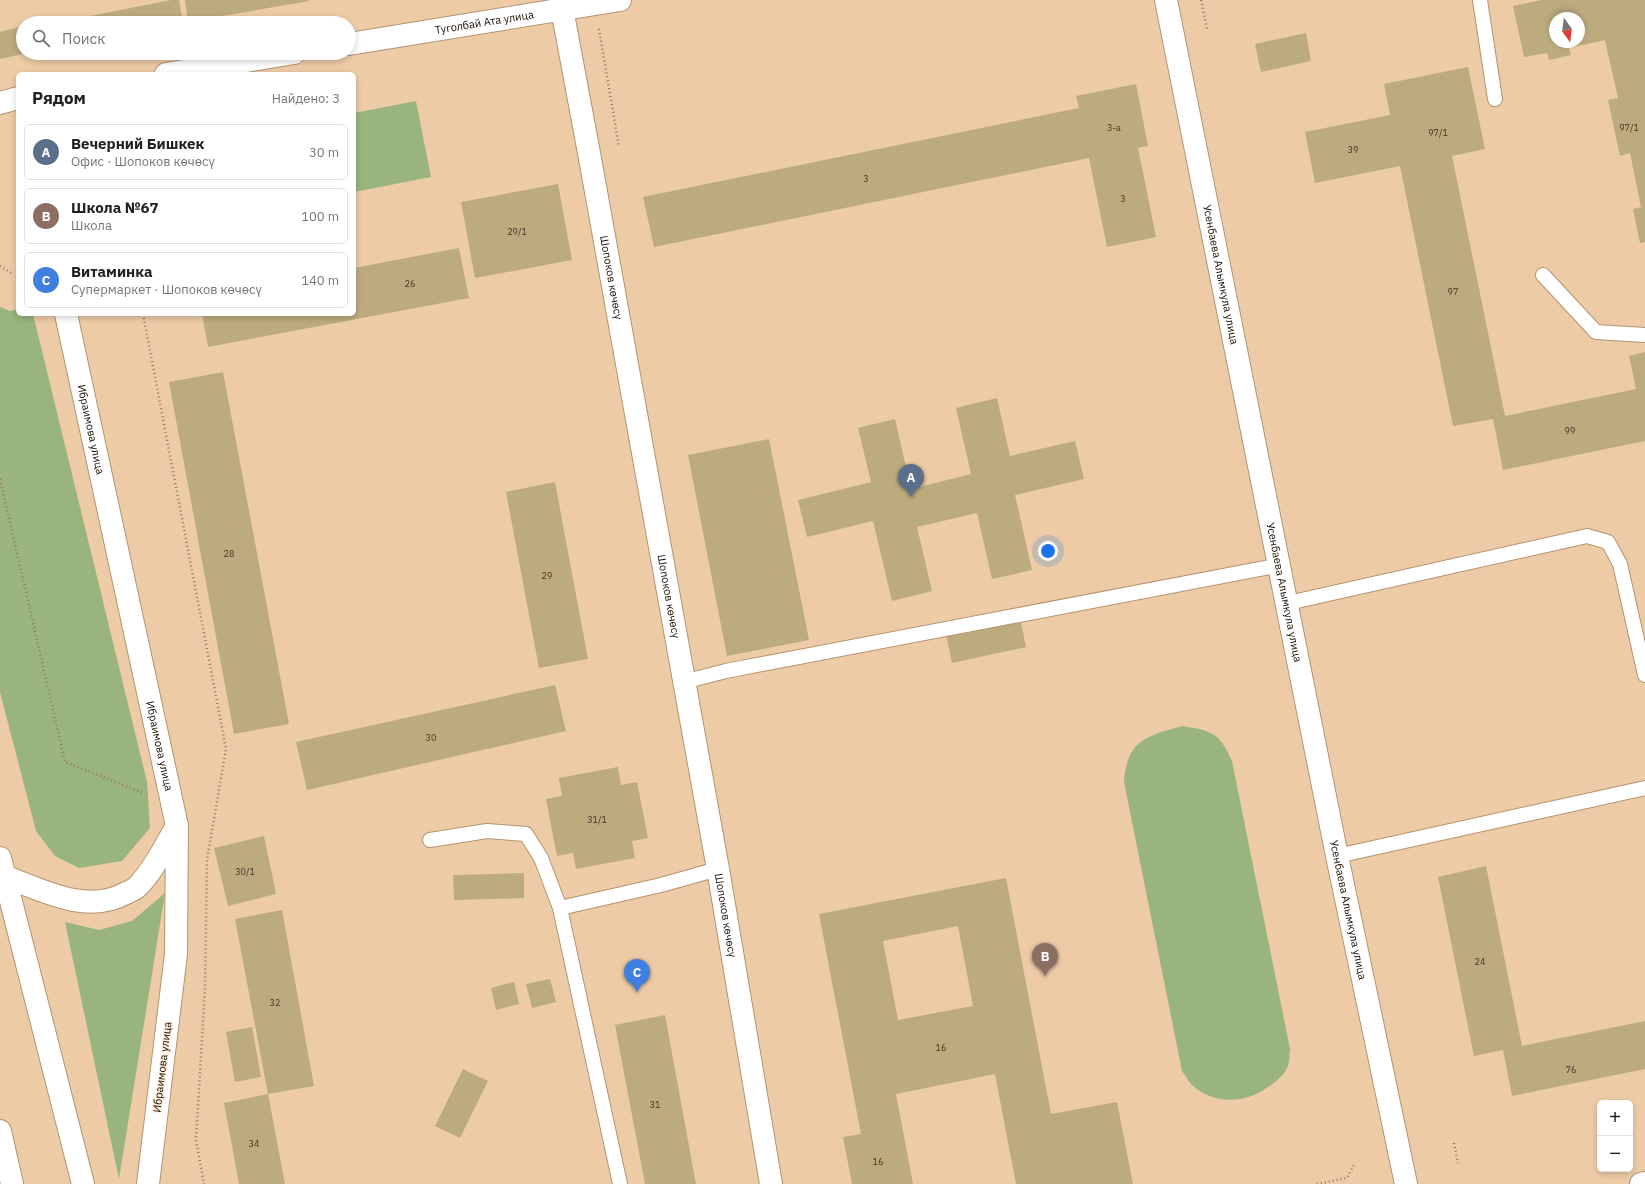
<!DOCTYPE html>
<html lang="ru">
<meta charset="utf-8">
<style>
:root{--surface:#fff;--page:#f2f2f2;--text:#202124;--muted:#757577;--line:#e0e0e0;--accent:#2d6aa1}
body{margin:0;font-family:"IBM Plex Sans",sans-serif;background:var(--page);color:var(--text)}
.controls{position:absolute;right:12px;bottom:12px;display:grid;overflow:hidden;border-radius:6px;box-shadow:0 2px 6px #0003}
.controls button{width:36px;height:36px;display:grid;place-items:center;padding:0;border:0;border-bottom:1px solid var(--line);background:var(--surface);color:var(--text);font:20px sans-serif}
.compass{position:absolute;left:1549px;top:12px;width:36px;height:36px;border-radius:50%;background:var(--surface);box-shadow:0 2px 6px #0003;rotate:166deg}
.you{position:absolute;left:1048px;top:551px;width:14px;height:14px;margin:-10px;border:3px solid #fff;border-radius:50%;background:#1a73e8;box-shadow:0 0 0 6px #1a73e833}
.badge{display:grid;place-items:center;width:26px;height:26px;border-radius:50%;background:var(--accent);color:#fff;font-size:13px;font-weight:700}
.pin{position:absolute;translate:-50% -33px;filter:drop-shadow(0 1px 2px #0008)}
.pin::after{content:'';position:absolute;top:21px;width:14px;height:12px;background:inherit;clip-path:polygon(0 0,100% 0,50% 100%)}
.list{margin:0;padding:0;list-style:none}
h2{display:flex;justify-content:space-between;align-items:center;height:52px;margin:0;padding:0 16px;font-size:17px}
h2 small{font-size:13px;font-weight:400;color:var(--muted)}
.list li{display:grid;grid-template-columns:26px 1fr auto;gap:12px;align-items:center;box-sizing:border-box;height:56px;margin:0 8px 8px;padding:0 8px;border:1px solid var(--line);border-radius:6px}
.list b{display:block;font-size:15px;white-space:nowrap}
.list p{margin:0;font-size:13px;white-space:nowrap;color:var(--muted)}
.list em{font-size:13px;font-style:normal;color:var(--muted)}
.icon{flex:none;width:22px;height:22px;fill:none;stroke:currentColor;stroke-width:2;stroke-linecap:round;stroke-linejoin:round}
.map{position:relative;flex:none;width:1645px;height:1184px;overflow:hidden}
.search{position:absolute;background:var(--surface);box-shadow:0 2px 6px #0003;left:16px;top:16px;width:340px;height:44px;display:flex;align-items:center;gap:10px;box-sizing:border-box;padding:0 14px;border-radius:22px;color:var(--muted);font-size:15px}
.panel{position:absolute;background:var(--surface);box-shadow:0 2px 6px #0003;left:16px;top:72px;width:340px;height:244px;border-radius:6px}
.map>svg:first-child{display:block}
.green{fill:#99b47c}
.building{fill:#bcab7f;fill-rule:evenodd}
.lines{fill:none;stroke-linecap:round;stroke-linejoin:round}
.service-casing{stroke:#b49470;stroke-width:16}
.minor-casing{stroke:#b49470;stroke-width:24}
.tertiary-casing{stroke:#b49470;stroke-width:24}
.secondary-casing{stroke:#b49470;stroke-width:24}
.path{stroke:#927960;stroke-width:2.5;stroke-dasharray:1 3;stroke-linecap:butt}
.service{stroke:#fff;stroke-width:14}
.minor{stroke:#fff;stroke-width:22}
.tertiary{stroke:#fff;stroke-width:22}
.secondary{stroke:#fff;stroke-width:22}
.labels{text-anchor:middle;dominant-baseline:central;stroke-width:3;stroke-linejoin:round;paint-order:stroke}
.number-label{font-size:9px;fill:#423421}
.street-label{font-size:11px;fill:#190d02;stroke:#fdf0e1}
</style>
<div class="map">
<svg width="1645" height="1184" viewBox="0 0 1645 1184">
<rect width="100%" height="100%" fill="#edcba6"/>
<path class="green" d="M416,101L431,177L354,192V113Z
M0,307L10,311L18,309V314H33L147,782L150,828L122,861L79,868L55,856L36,831L0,692Z
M1183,726C1212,731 1219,732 1232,761L1290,1049C1289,1055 1290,1063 1287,1068C1283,1077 1273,1084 1265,1089C1243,1104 1211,1104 1191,1084C1188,1080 1185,1075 1182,1071L1124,782C1127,740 1146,736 1183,726Z
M165,893L119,1179L65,922L99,930L132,921Z"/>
<path class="building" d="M171,0H179L183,23H81L80,18Z
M185,0H309V1L188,22Z
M1541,0H1645V242L1640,243L1633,209L1641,207L1630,153L1620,156L1608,100L1618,98L1605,40L1569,48L1571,55L1549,60L1547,53L1524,57L1513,6ZM1555,18H1579V42H1555Z
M23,26V54L0,59V32Z
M1306,33L1311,61L1261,72L1255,44Z
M1468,67L1485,149L1452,156L1505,416L1636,389L1629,356L1645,352V441L1503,470L1493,419L1453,426L1400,166L1315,183L1305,132L1390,115L1384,84Z
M1136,84L1148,146L1138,148L1156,237L1107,247L1089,158L654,247L643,197L1079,108L1076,96Z
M558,184L572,260L475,278L461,202Z
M459,248L469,298L208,347L202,314H354V268Z
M223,372L289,724L234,734L169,382Z
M997,398L1010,456L1075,441L1084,479L1015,495L1032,570L992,579L977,513L917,527L932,591L892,601L873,521L807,537L798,500L871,482L858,428L895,419L911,489L971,474L956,408Z
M769,439L809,640L727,656L688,455Z
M555,482L588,659L539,668L506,492Z
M1020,618L1026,647L952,663L946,634Z
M555,685L566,731L307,790L296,742Z
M618,767L621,785L637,782L648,838L632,841L635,858L576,869L573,853L557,856L546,799L562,796L559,778Z
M264,836L276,894L228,906L214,848Z
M1486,866L1522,1046L1645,1021V1069L1512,1096L1503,1050L1474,1056L1438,877Z
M524,873V898L454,900L453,875Z
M1006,878L1051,1114L1117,1102L1133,1184H1016L995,1074L896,1094L913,1184H852L843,1137L861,1134L819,914ZM958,926L973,1006L898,1020L883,941Z
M282,910L314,1086L268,1094L285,1184H239L224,1103L268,1094L235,919Z
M550,979L556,1002L532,1008L526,984Z
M514,982L519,1004L496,1010L491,988Z
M665,1015L696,1184H645L615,1025Z
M252,1027L261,1077L235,1082L226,1032Z
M463,1069L488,1081L460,1138L435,1126Z"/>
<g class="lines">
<defs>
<path id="service" d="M1480,0L1495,99
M1543,275L1596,332L1645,335
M1288,603L1587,536L1608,542L1620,564L1645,675
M683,682L726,671L1280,565
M430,840L487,831L526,834L541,858L560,908
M1337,856L1645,788
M620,1184L560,908L661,885L718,869"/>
<g id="minor">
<path id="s1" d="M1166,0L1337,856L1406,1184"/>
</g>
<g id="tertiary">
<path id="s2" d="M562,9L589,153L718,869L771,1184"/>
<path id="s3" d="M349,44L620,0"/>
<path d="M166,74L294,53"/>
<path d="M0,103L18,98"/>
<path id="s4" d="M66,314L177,826L176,954L148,1184"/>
</g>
<path id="secondary" d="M0,858L83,1184
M4,876C42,890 87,915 126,893C131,891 136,889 139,885C155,868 165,846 177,826
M0,1131L12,1184
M1641,1184L1645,1183"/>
</defs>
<use href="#service" class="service-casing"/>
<use href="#minor" class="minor-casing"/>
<use href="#tertiary" class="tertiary-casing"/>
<use href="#secondary" class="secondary-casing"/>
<path class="path" d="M1201,0L1207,29
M599,29L619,147
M0,266L13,274
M143,314L226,749L207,860L205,989L196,1140L204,1184
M0,479L65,762L143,793
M1454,1143L1458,1163
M1317,1184L1347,1178L1355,1163"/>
<use href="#service" class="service"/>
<use href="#minor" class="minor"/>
<use href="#tertiary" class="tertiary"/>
<use href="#secondary" class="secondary"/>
</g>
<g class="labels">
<g class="number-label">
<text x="1114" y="127">3-a</text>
<text x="1629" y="127">97/1</text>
<text x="1438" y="132">97/1</text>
<text x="1353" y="149">39</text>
<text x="866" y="178">3</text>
<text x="1123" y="198">3</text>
<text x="517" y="231">29/1</text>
<text x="410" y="283">26</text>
<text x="1453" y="291">97</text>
<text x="1570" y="430">99</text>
<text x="229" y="553">28</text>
<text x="547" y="575">29</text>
<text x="431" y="737">30</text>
<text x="597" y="819">31/1</text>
<text x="245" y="871">30/1</text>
<text x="1480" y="961">24</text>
<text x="275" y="1002">32</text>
<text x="941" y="1047">16</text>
<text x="1571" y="1069">76</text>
<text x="655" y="1104">31</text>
<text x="254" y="1143">34</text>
<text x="878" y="1161">16</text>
</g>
<g class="street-label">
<text stroke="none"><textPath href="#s3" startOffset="137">Туголбай Ата улица</textPath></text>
<text stroke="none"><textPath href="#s1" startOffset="280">Усенбаева Алымкула улица</textPath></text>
<text stroke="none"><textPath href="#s2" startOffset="273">Шопоков көчөсү</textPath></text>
<text stroke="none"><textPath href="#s4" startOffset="118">Ибраимова улица</textPath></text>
<text stroke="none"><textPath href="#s1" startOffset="604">Усенбаева Алымкула улица</textPath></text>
<text stroke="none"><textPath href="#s2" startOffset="597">Шопоков көчөсү</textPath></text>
<text stroke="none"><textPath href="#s4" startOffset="442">Ибраимова улица</textPath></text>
<text stroke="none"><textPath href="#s1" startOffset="928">Усенбаева Алымкула улица</textPath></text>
<text stroke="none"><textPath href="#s2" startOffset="921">Шопоков көчөсү</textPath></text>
<text transform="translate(162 1067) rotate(-83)">Ибраимова улица</text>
</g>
</g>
</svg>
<div class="controls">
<button>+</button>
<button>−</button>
</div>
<svg class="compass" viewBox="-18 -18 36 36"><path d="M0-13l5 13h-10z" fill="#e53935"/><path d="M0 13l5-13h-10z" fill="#757577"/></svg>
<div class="you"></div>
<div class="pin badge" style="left:911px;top:497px;background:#5c6f8a">A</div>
<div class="pin badge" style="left:1045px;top:976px;background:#8d6e63">B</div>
<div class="pin badge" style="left:637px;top:992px;background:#3f7fe0">C</div>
<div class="search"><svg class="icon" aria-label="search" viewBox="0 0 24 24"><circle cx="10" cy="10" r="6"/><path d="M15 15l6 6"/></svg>Поиск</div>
<section class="panel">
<h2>Рядом<small>Найдено: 3</small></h2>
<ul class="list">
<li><span class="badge" style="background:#5c6f8a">A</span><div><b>Вечерний Бишкек</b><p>Офис · Шопоков көчөсү</p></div><em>30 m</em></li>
<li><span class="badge" style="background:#8d6e63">B</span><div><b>Школа №67</b><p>Школа</p></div><em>100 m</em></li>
<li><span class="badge" style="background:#3f7fe0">C</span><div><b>Витаминка</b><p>Супермаркет · Шопоков көчөсү</p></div><em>140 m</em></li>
</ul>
</section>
</div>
